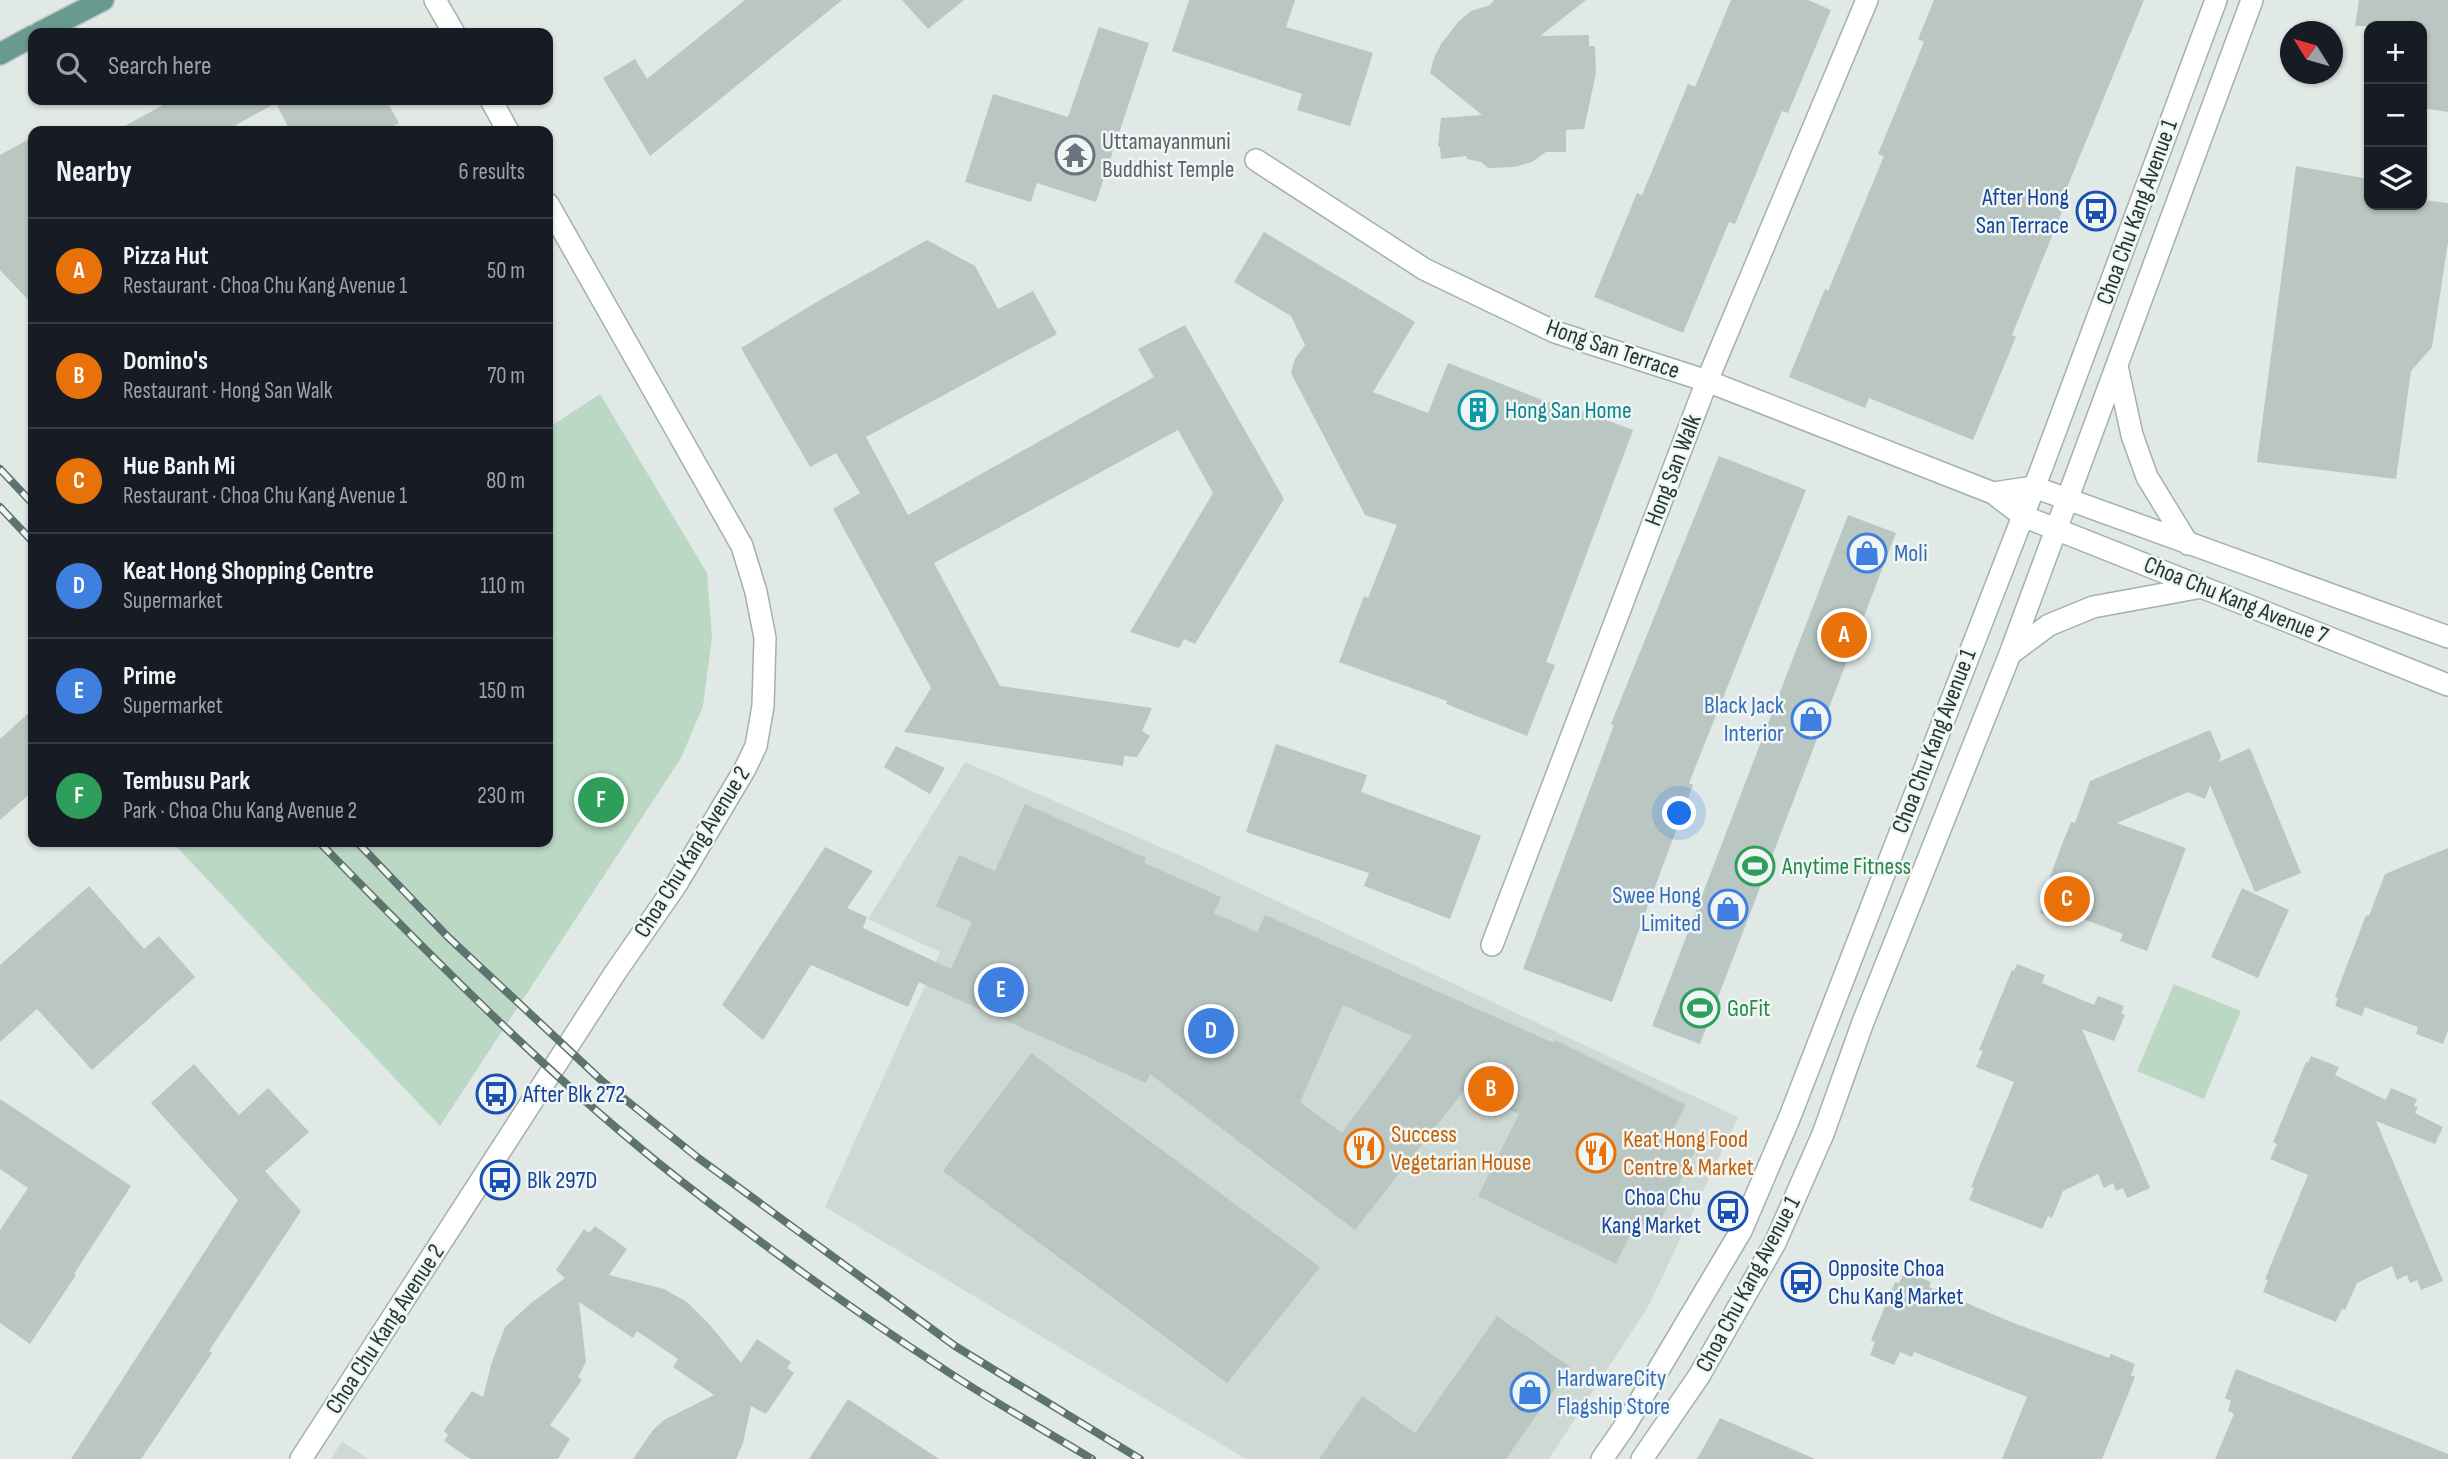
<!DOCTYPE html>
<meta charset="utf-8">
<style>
:root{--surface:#171b24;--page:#242831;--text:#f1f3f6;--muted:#9ea1a6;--line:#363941;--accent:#7c3aed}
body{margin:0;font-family:"Sofia Sans Condensed",sans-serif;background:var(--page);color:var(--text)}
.controls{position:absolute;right:21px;top:21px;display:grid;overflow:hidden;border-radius:14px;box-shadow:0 2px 5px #0004}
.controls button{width:63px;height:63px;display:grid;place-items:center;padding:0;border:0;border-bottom:2px solid var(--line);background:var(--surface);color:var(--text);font:35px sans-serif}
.compass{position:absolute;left:2280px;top:21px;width:63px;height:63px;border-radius:50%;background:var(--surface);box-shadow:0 2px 5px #0004;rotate:307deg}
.you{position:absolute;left:1680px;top:814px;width:24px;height:24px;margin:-18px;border:5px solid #fff;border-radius:50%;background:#1a73e8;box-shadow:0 0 0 10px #1a73e833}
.badge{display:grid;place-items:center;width:46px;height:46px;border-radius:50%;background:var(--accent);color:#fff;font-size:23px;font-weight:700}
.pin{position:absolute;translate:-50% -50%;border:4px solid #fff;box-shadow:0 2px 7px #0006}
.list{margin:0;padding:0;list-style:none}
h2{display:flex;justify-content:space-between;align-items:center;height:91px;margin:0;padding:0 28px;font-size:30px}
h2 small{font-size:23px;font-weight:400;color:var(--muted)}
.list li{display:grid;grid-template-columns:46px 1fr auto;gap:21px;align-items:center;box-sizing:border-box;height:105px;padding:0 28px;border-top:2px solid var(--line)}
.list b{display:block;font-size:26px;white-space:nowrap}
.list p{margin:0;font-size:23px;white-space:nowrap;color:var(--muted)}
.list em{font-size:23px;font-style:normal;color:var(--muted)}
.icon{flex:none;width:38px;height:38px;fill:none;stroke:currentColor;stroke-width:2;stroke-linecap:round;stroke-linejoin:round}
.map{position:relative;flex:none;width:2448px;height:1459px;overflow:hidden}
.search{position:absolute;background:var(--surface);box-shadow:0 2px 5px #0004;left:28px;top:28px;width:525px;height:77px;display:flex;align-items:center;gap:18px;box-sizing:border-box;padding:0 24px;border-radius:14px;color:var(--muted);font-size:26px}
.panel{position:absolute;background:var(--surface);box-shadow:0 2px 5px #0004;left:28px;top:126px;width:525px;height:721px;border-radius:14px}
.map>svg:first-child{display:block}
.built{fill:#ced9d5}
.green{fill:#bbd8c4}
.building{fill:#b9c6c2;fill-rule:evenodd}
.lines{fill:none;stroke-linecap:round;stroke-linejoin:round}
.minor-casing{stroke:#a4b0ad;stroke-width:24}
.major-casing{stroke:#bdc3c2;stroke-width:24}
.minor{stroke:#fff;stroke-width:21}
.major{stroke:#699a90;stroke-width:21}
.rail-casing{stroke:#5d736e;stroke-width:8}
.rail{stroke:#f0f6f3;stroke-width:5;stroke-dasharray:16;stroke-linecap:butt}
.labels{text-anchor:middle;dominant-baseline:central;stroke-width:5;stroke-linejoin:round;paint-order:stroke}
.worship-label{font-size:24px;fill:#5b616d;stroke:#f0f6f3;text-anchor:start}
.transit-label{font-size:24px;fill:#164399;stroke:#f0f6f3;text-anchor:start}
.street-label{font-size:24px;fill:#233833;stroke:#f0f6f3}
.culture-label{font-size:24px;fill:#0d838f;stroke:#f0f6f3;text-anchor:start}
.shop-label{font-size:24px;fill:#366cbe;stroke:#f0f6f3;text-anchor:start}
.leisure-label{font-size:24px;fill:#27864d;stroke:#f0f6f3;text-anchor:start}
.food-label{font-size:24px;fill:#c56008;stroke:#f0f6f3;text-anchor:start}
</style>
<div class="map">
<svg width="2448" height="1459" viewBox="0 0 2448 1459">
<rect width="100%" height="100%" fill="#e0e9e6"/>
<path class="built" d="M965,762L1183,857L1738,1117L1649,1305L1549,1459H1246L825,1207L940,952L868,919Z
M342,1441L368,1459H331Z"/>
<path class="green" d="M600,394L707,573L712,637L703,706L681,758L440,1126L172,842H548V428Z
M2174,984L2241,1011L2204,1099L2137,1071Z"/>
<path class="building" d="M745,0H842L650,156L603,78L635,59L647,79Z
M902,0H964L928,29Z
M1189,0H1295L1286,27L1373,53L1350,126L1297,110L1302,94L1172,51Z
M1494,0H1586L1540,36L1589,35V46H1595L1596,73L1584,129L1566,130V152H1546L1532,162L1514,167L1488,168L1481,162L1467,159L1466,156L1441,159L1440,147H1438L1441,118L1482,115L1430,73L1434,58L1441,44L1458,22L1471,11L1490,5Z
M1731,0H1808L1831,10L1788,113L1782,111L1735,224L1729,222L1683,333L1594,297L1637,193L1642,195L1688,84L1695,87Z
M1934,0H2144L2059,207L2063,209L2012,335L2016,337L1973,440L1869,398L1865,408L1789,377L1825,289L1828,291L1884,156L1878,154L1924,42L1918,39Z
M2359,0H2448V112L2422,108V26H2355Z
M1099,27L1149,43L1096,202L1037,183L1031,202L965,182L993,94L1068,117Z
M172,100H386L399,123L385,131H290L276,103L225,131H116Z
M33,137V305L0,270V155Z
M2296,166L2369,179V205H2422V200L2448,203V242L2432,347L2411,371L2396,479L2257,462Z
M1264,232L1415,322L1373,392L1428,413L1448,363L1558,406L1560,403L1633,430L1546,662L1555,665L1527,736L1446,704L1447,701L1339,662L1364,596L1368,598L1397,525L1365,515L1291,373L1295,359L1305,345L1291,316L1234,282Z
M927,240L975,266L998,309L1033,291L1057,334L866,437L908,515L1154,377L1138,349L1185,325L1284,499L1195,644L1184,639L1179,648L1130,632L1213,493L1178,430L934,563L1000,686L1152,708L1142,731L1150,736L1137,757L1124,756L1123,766L904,732L931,688L833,509L860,493L836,453L810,467L741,348L820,300Z
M1719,456L1806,490L1689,783L1693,785L1612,1002L1523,969L1614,725L1611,724Z
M1848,515L1896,533L1700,1044L1652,1026Z
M33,709V791L0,820V739Z
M2210,730L2221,756L2219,762L2250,748L2301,873L2255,892L2210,785L2205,799L2188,792L2117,823L2186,848L2147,951L2120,941L2123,934L2070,914L2067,922L2040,913L2043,905L2040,904L2061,847L2071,822L2075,823L2090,781Z
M1276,744L1367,775L1361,792L1481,836L1450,919L1364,886L1369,873L1246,832Z
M896,746L945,768L930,794L884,767Z
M1025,804L1146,858L1144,863L1221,897L1214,913L1257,932L1265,915L1554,1043L1555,1040L1686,1105L1671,1134L1697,1147L1655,1232L1636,1223L1616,1264L1478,1196L1519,1114L1466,1088L1355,1230L1150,1074L1146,1083L919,982L908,1007L811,965L763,1040L722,1005L825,847L873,871L847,908L867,917L863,928L951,969L972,922L936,906L959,855L995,871ZM1343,1005L1412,1036L1342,1133L1300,1102Z
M2448,848V1030L2443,1044L2416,1034L2418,1027L2365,1007L2362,1016L2335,1006L2338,998L2335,997L2366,915L2369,916L2385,874Z
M89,886L144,949L159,936L195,977L92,1070L37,1009L0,1042V965Z
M2242,888L2289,910L2258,978L2211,957Z
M2017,964L2045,975L2042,983L2094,1005L2098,996L2124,1006L2121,1013L2125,1015L2114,1041L2082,1029L2150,1188L2127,1198L2123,1188L2116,1191L2113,1183L2104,1188L2098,1174L2063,1191L2052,1218L2048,1216L2042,1229L1969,1200L1974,1188L1971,1187L2014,1082L1976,1067L1983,1051L1979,1050L2012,970L2014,971Z
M1031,1053L1320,1267L1227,1383L943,1171Z
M2311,1056L2339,1067L2335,1075L2386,1100L2391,1088L2417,1099L2414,1106L2418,1107L2415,1113L2443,1127L2435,1144L2376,1121L2443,1281L2421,1290L2417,1280L2410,1283L2407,1275L2397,1280L2392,1266L2357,1283L2345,1310L2342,1309L2336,1322L2263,1292L2268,1280L2265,1279L2308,1175L2270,1159L2277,1144L2273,1142L2306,1062L2308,1063Z
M194,1064L239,1115L268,1088L309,1132L265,1171L301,1211L209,1351L212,1353L141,1459H71L238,1200L151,1103Z
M0,1099L131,1186L74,1274L76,1275L30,1344L0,1323V1230L28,1188L0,1169Z
M595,1226L627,1249L609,1275L664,1289L687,1302L709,1324L741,1363L757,1339L791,1362L787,1368L794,1373L766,1414L751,1406L743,1443L736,1459H633L653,1430L664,1420L714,1395L673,1367L678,1359L637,1331L633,1338L579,1302L586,1362L578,1377L582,1380L550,1425L570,1439L558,1459H470L444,1441L448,1435L444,1431L472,1391L483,1397L492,1362L505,1327L531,1303L565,1278L556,1270L584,1229L589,1233Z
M1905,1271L1931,1282L1929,1287L2011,1322L2109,1358L2111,1354L2135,1364L2131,1375L2135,1377L2102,1459H2002L2027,1397L1914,1352L1912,1357L1900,1352L1894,1365L1870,1355L1875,1342L1871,1340L1895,1282L1899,1283Z
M1497,1316L1570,1367L1506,1459H1319L1362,1396L1415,1433Z
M2236,1369L2448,1454V1459H2215L2234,1414L2228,1411L2231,1401L2225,1398Z
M848,1399L939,1459H809Z
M1720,1418L1815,1459H1697Z"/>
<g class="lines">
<defs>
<path id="minor" d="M435,0L454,33
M491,100L508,131
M1256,160L1424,269L1555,332L1707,381L1993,493L2023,516L2448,685
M2117,366L2132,435L2147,477L2188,544
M1993,493L2034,487L2448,637
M2010,654L2049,625L2093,607L2202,587
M1492,945L1707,381L1867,0
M301,1459L615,973L676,885L745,769L756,746L763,706L765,638L756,592L742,546L548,204
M1602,1459L1625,1426L1741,1231L1789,1119L2042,467L2216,0
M1642,1459L1699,1376L1775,1243L1823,1134L1863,1022L2010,654L2252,0"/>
<path id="major" d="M39,33L103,0
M0,54L33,36"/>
</defs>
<use href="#minor" class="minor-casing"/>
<use href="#major" class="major-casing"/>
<use href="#minor" class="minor"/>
<use href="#major" class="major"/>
<defs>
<path id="rail" d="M0,469L33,504
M0,507L33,542
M319,842C435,960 551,1079 681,1181C764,1246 851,1309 939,1366C988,1399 1041,1428 1092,1459
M357,842L448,937L601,1080L697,1157L955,1346L1140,1459"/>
</defs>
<use href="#rail" class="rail-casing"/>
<use href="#rail" class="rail"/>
</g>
<defs>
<symbol id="temple-ring" viewBox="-11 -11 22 22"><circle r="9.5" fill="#f0f6f3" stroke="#6b7280" stroke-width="1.5"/><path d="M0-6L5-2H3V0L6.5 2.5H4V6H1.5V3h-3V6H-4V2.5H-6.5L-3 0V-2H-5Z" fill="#6b7280"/></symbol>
<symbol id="bus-ring" viewBox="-11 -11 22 22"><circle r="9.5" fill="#f0f6f3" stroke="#1a4fb4" stroke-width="1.5"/><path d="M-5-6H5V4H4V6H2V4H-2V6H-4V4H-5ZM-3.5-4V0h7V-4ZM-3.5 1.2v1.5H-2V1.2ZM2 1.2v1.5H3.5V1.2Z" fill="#1a4fb4"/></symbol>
<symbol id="building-ring" viewBox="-11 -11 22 22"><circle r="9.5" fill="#f0f6f3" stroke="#0f9aa8" stroke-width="1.5"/><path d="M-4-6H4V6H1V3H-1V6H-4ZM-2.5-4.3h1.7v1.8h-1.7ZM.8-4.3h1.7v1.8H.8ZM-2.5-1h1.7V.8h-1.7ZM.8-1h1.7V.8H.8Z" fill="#0f9aa8"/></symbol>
<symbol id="shop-ring" viewBox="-11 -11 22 22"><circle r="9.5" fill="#f0f6f3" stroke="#3f7fe0" stroke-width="1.5"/><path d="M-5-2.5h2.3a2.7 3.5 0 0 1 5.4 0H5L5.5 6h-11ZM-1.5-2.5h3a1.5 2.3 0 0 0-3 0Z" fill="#3f7fe0"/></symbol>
<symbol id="stadium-ring" viewBox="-11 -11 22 22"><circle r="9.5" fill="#f0f6f3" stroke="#2e9e5b" stroke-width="1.5"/><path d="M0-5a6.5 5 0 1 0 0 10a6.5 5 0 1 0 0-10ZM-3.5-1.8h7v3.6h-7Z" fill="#2e9e5b"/></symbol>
<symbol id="restaurant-ring" viewBox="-11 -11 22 22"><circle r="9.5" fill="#f0f6f3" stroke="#e8710a" stroke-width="1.5"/><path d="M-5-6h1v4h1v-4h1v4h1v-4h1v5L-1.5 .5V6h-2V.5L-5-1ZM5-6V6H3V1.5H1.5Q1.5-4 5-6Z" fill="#e8710a"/></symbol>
</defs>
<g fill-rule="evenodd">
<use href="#temple-ring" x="1053" y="133" width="44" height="44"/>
<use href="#bus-ring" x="2074" y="189" width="44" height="44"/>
<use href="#building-ring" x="1456" y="388" width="44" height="44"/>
<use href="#shop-ring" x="1845" y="531" width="44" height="44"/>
<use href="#shop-ring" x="1789" y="697" width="44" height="44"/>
<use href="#stadium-ring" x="1733" y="844" width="44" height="44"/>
<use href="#shop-ring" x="1706" y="887" width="44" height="44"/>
<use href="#stadium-ring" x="1678" y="986" width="44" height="44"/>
<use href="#bus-ring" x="474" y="1072" width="44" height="44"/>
<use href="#restaurant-ring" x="1342" y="1126" width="44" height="44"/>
<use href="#restaurant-ring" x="1574" y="1131" width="44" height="44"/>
<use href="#bus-ring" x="478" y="1158" width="44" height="44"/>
<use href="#bus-ring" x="1706" y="1189" width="44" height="44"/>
<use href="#bus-ring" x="1779" y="1260" width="44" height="44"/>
<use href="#shop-ring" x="1508" y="1370" width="44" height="44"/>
</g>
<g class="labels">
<g class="worship-label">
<text x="1102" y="141">Uttamayanmuni<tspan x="1102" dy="28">Buddhist Temple</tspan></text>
</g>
<g class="transit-label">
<text x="2069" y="197" text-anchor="end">After Hong<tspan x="2069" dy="28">San Terrace</tspan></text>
<text x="523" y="1094">After Blk 272</text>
<text x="527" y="1180">Blk 297D</text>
<text x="1701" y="1197" text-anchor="end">Choa Chu<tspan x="1701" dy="28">Kang Market</tspan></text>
<text x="1828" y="1268">Opposite Choa<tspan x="1828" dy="28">Chu Kang Market</tspan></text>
</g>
<g class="street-label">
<text transform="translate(2137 212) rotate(-70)">Choa Chu Kang Avenue 1</text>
<text transform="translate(1613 349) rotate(19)">Hong San Terrace</text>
<text transform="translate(1673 470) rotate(-69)">Hong San Walk</text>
<text transform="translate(2236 600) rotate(22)">Choa Chu Kang Avenue 7</text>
<text transform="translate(1934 741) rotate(-69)">Choa Chu Kang Avenue 1</text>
<text transform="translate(692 852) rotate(-58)">Choa Chu Kang Avenue 2</text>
<text transform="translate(1748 1284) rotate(-62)">Choa Chu Kang Avenue 1</text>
<text transform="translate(385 1329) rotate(-57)">Choa Chu Kang Avenue 2</text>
</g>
<g class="culture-label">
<text x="1505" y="410">Hong San Home</text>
</g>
<g class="shop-label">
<text x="1894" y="553">Moli</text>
<text x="1784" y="705" text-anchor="end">Black Jack<tspan x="1784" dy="28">Interior</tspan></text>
<text x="1701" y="895" text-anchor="end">Swee Hong<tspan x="1701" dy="28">Limited</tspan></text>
<text x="1557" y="1378">HardwareCity<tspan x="1557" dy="28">Flagship Store</tspan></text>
</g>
<g class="leisure-label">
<text x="1782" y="866">Anytime Fitness</text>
<text x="1727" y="1008">GoFit</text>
</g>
<g class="food-label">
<text x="1391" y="1134">Success<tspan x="1391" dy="28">Vegetarian House</tspan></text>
<text x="1623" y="1139">Keat Hong Food<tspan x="1623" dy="28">Centre &amp; Market</tspan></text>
</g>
</g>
</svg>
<div class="controls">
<button>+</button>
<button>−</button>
<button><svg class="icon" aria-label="layers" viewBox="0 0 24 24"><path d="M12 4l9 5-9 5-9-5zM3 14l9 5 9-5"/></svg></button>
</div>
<svg class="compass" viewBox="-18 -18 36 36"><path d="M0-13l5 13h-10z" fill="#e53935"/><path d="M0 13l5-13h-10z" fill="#9ea1a6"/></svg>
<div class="you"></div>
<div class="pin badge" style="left:1844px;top:635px;background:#e8710a">A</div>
<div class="pin badge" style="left:1491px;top:1089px;background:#e8710a">B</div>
<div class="pin badge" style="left:2067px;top:899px;background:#e8710a">C</div>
<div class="pin badge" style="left:1211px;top:1031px;background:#3f7fe0">D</div>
<div class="pin badge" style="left:1001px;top:990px;background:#3f7fe0">E</div>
<div class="pin badge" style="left:601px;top:800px;background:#2e9e5b">F</div>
<div class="search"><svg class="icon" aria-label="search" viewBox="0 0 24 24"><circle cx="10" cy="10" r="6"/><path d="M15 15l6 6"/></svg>Search here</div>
<section class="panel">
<h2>Nearby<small>6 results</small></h2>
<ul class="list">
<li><span class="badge" style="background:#e8710a">A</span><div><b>Pizza Hut</b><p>Restaurant · Choa Chu Kang Avenue 1</p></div><em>50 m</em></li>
<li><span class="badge" style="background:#e8710a">B</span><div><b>Domino's</b><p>Restaurant · Hong San Walk</p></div><em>70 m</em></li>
<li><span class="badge" style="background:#e8710a">C</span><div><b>Hue Banh Mi</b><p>Restaurant · Choa Chu Kang Avenue 1</p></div><em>80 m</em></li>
<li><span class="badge" style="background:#3f7fe0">D</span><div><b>Keat Hong Shopping Centre</b><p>Supermarket</p></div><em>110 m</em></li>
<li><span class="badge" style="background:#3f7fe0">E</span><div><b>Prime</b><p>Supermarket</p></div><em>150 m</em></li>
<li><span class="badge" style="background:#2e9e5b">F</span><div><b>Tembusu Park</b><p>Park · Choa Chu Kang Avenue 2</p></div><em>230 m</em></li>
</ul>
</section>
</div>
